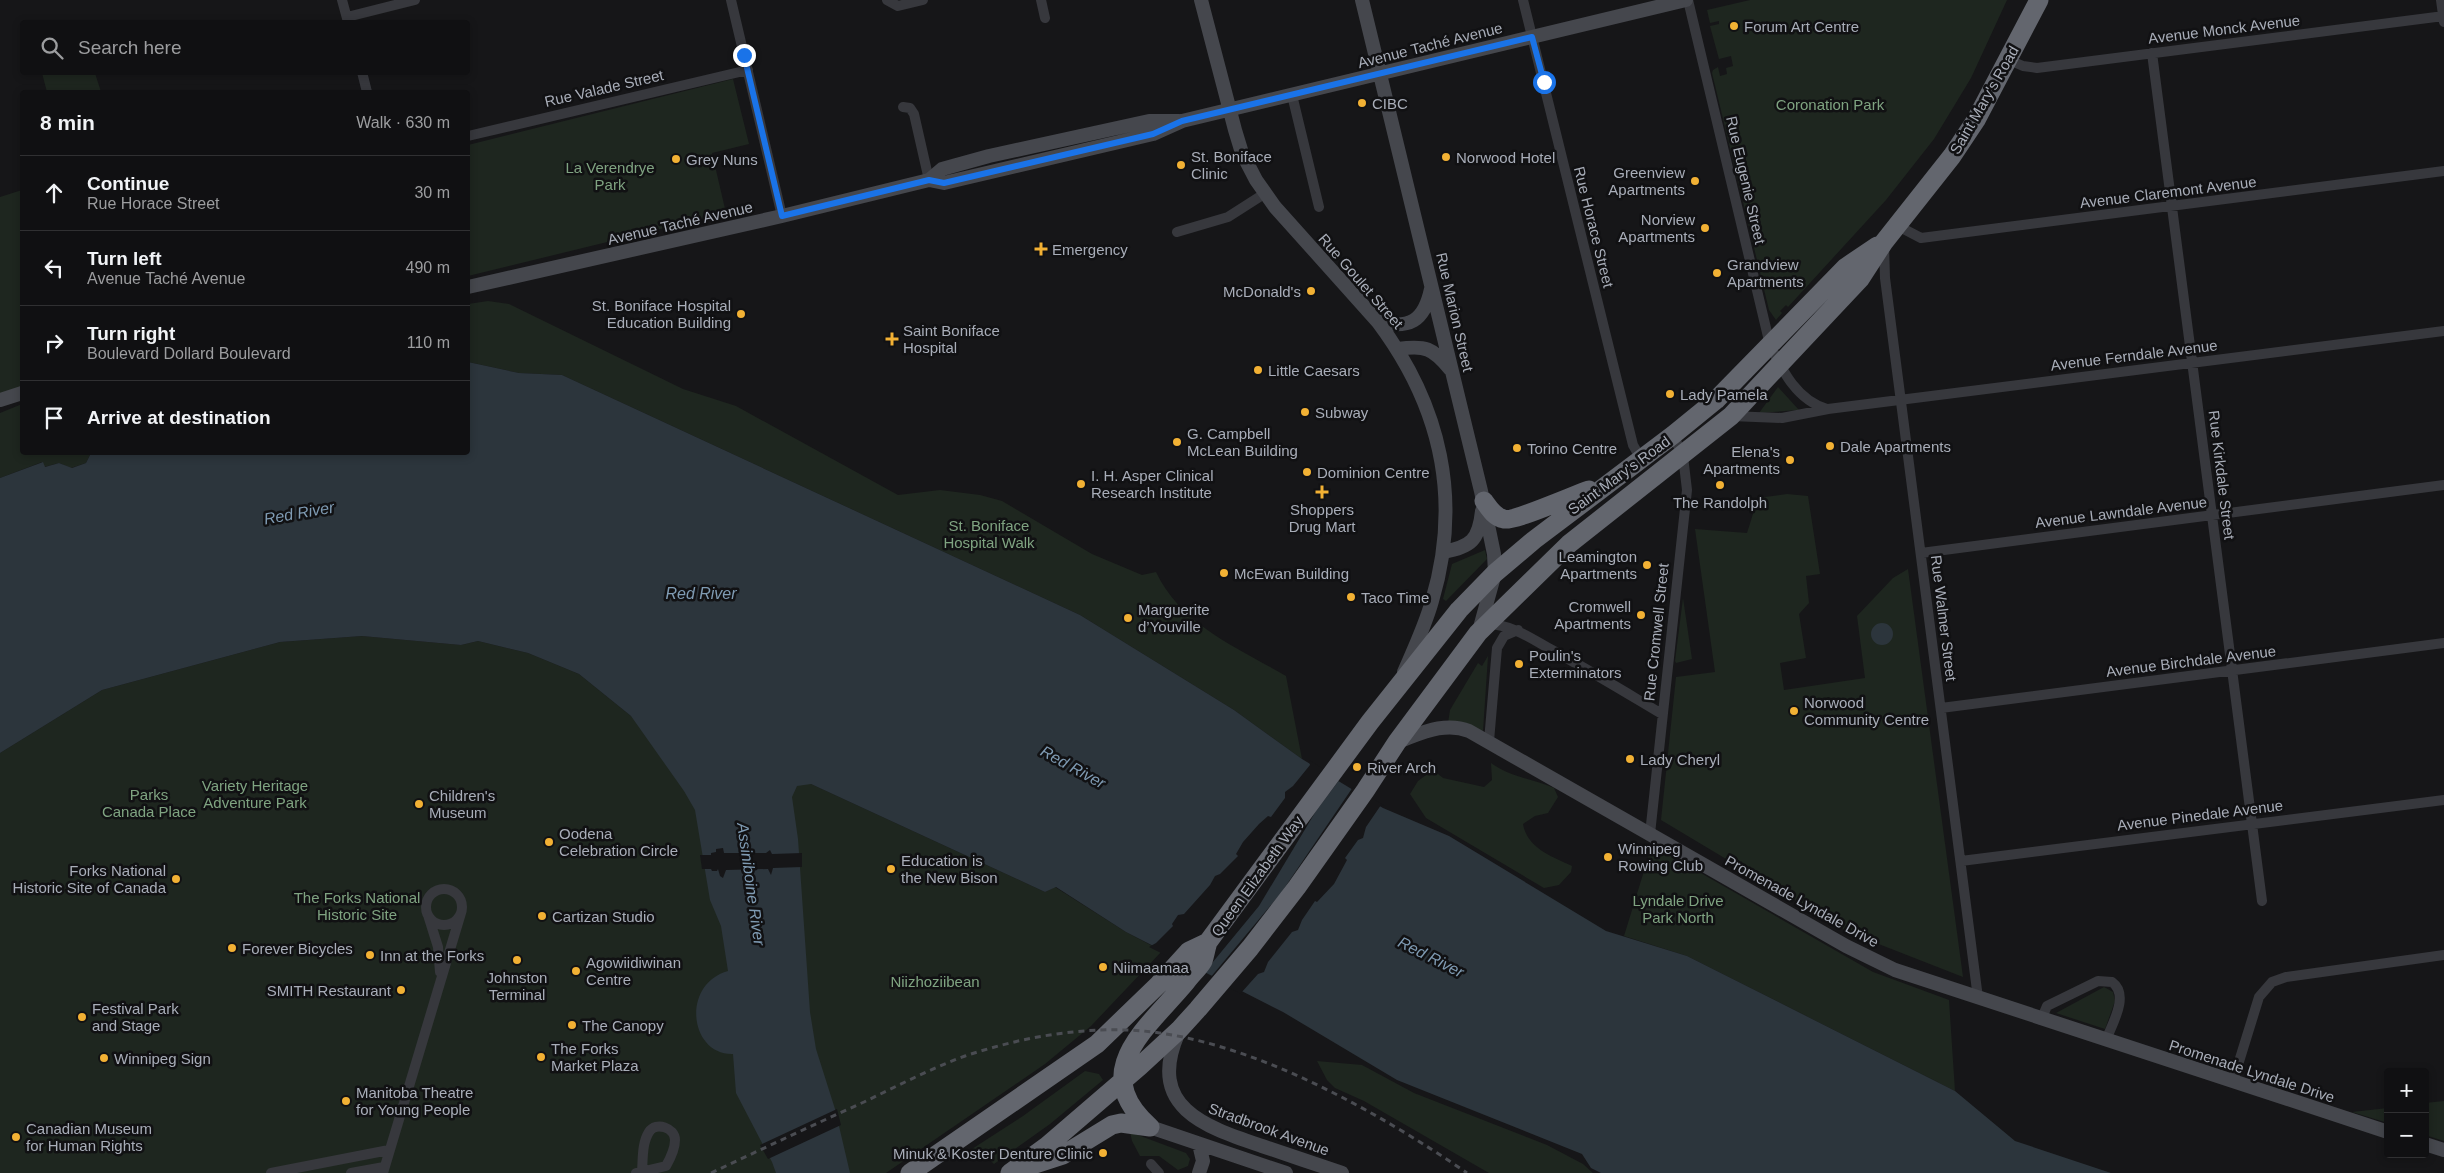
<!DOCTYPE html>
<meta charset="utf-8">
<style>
:root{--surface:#101012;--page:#19191b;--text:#f1f3f6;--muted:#9c9d9f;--line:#303032}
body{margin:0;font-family:Arial,sans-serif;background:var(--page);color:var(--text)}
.controls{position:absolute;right:15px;bottom:15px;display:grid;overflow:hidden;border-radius:5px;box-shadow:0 2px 8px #0003}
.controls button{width:45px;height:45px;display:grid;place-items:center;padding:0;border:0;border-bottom:1px solid var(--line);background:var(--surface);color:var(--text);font:25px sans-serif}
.stop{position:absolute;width:15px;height:15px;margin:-11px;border:4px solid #1a73e8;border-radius:50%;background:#fff}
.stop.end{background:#1a73e8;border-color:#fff;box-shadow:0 1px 5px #0008}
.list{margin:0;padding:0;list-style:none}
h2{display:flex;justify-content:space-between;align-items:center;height:65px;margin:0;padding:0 20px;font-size:21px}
h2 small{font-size:16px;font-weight:400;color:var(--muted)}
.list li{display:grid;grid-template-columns:32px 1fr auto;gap:15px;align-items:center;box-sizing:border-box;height:75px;padding:0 20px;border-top:1px solid var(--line)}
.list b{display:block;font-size:19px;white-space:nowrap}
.list p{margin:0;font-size:16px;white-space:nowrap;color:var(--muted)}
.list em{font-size:16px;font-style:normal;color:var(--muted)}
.icon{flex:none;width:28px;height:28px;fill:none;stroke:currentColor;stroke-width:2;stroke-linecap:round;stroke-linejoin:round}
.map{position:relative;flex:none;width:2444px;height:1173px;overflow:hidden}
.search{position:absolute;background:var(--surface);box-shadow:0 2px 8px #0003;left:20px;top:20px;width:450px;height:55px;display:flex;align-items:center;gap:12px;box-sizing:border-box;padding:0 18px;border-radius:5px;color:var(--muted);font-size:19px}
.panel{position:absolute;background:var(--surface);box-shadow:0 2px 8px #0003;left:20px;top:90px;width:450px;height:365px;border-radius:5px}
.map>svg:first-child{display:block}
.green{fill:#1e261f}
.water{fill:#2c353c}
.pier{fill:#161618}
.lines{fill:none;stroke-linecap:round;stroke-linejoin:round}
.street{stroke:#37383d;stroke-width:10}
.secondary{stroke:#45474d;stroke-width:14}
.highway{stroke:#63666e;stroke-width:19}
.rail{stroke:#4a4c52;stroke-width:3;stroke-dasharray:6 5;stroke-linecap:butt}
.route{stroke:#1a73e8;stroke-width:6}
.poi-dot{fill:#f2b134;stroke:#111113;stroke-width:2}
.labels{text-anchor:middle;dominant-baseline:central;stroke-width:5;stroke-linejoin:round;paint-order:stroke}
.poi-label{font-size:15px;fill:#a8adb8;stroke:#111113;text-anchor:start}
.street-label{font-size:15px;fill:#a8adb8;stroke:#111113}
.park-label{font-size:15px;fill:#7fa381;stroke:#111113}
.water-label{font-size:16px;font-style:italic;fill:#7f9bb3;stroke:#111113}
</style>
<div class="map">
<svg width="2444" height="1173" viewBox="0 0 2444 1173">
<rect width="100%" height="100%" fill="#161618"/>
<path class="green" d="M1750,0H2007L1971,78L1934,139L1886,200L1788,307L1786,305L1780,311L1782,313L1776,320L1769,310L1712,73L1713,70L1718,67L1720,76L1727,74L1726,68L1733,66L1731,56L1719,59L1710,26L1719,24V21L1710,23L1707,10Z
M42,73H95L101,92H47Z
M733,79L749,144L712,153L726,213L468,276V145Z
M22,190V393L0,400V197Z
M488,301L509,304L683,389L736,406L898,495L940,490L980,495L1002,501L1092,554L1142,575L1156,572C1181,625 1238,648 1286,676L1302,759L1234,710L1080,615L562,375L519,373L468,362V304Z
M1778,387L1799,410L1759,413Z
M22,404V452L91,453L86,463L71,468L59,463L44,467L42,462L0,478V413Z
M1787,494L1808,496L1820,574L1806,576L1809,603L1799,614L1806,658L1780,663L1784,690L1865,678L1857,616L1893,578L1908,569L1963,977L1848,932L1661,820L1676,677L1715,672L1695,529L1747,533L1758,498Z
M1485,550L1487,559L1446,601L1443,599L1452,564Z
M1683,598L1692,659L1676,663L1675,661Z
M362,636L461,645L478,641L528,653L579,674L631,716L811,784L1045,892L1055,887L1126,932L1162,951L1091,1026L1045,1064L886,1173H0V753L102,690L280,642Z
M1488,656L1483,731L1448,723L1450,710L1478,663L1482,666Z
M1491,763C1510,777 1533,779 1554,788L1558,797L1548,813L1535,816L1523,824C1527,848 1552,857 1572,866L1571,872L1559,885L1544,888L1426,818L1410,794L1418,781L1433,770L1443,778L1484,787L1492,780Z
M1652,845L1873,972L1949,1000L1955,1091L1687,956L1624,936Z
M2104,987L2113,992L2115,1001L2105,1029L2056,1013Z
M1317,1061L1362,1065L1414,1093L1547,1145L1583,1164L1593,1173H1489L1364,1101L1335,1088L1327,1080Z
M1085,1071L1099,1074L1103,1080L1050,1124L994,1164C983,1153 975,1156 962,1161L958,1158L1023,1116Z
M2444,1101V1141L2425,1135V1103Z
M2388,1108V1123L2352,1112Z
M1130,1132L1186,1153L1190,1159L1188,1166L1178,1170L1159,1156H1140L1132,1141Z"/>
<path class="water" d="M468,362L519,373L562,375L1080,615L1234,710L1302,759L1383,808L1449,836L1606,931L1687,956L1955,1091L2015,1141L2111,1173H1601L1591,1168L1582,1154L1397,1080L1283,1012L1126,932L1056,887L1045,892L811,784L797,786L792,797L798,839L810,1012L816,1049L835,1109L850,1173H776L772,1162L736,1093L733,1054C689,1055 681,984 728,971L721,926L710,900L695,810L684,791L631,716L579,674L528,653L478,641L461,645L362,636L280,642L102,690L0,753V478L43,462L45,467L59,463L72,468L86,463L91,453L468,452Z
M1871 634a11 11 0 1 1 22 0a11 11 0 1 1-22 0Z"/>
<path class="pier" d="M1309,760L1340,779L1316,811L1259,906L1203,974L1149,947L1156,943L1173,926L1172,924L1178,915L1184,914L1210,885L1215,876L1220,874L1238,856L1236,854L1243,842L1259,824L1268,816L1271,817L1285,798V792L1293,786L1310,765Z
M1353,787L1385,806L1381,805L1366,827L1363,838L1358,840L1345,858L1347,860L1334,884L1317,902L1315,901L1302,920L1298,930L1292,932L1268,962L1264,972L1258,974L1241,993L1243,995L1210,978L1281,893Z
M723,848L724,853H766L770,850L772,854L802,853V867L773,868L771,875L768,869L726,870L723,878L720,876L718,869L717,871H712L711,869H702L700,855H711V853L716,852V849Z
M837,1109L841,1125L768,1159L760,1145Z"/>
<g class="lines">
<path class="street" d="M342,0L348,22
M731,0L782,216
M887,0L898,6L923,0
M1041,0L1045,18
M1523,0L1633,445L1641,459
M1688,0L1770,345C1783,372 1797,400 1827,409
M2441,0L2444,22
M347,17L415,0
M2152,53L2262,901
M2009,60L2023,66L2037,68L2444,16
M362,72L367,92
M1292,95L1319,207
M903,107L910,108L914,114L929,180
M468,136L748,70
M1898,226L1921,238L2444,171
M1177,232L1228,217L1264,194
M1884,245L1885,278L1978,998
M1731,416L1782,418L1828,409L2444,331
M1921,553L2444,485
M1488,624C1513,625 1530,638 1552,650C1589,670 1625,692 1662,714
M1941,708L2444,643
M1489,741L1497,648L1504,636L1518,630
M1650,834L1687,490L1683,456L1673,435
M1961,861L2444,800
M426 907a18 18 0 1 1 36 0a18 18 0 1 1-36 0Z
M428,915L438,947L440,972
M2041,1020L2047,1006L2098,981L2112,982C2130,995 2112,1024 2106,1040
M2233,1081L2259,997L2272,982L2286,977L2444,955
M1151,1164L1159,1173
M271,1173L389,1150
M351,1173L384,1167
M383,1173L461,913
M636,1173L666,1166C670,1159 675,1149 675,1140C675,1128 656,1121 649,1132C642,1143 643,1158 642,1171"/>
<path class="secondary" d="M1201,0L1235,130L1242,153L1256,180L1275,207L1378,322C1441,406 1462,500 1432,601C1425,626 1414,649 1404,672
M1362,0L1481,491L1494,554L1495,573L1479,631
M929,180L944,183L1153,134L1182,121L1686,0
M468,287L782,216L929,180L942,169L989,156L1149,121H1179
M1378,322C1409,329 1424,322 1431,289
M1398,349C1425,345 1433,348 1450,369
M0,400L22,393
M1443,552C1471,547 1479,540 1482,511
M1397,742C1420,734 1444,721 1469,731L1846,946L1895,970L2388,1132
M1178,1034C1146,1108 1206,1127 1262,1146C1289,1155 1315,1164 1342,1173
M1150,1127L1286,1173
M2425,1144L2444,1150
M1199,1173L1203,1161L1199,1144"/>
<path class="highway" d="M1484,501C1489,508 1494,517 1504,519C1513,522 1574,495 1589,490
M1150,1127C1087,1071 1148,1028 1186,982C1191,975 1199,968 1203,961C1205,955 1206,948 1208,942
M1029,1166L1063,1155L1112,1125L1121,1123L1150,1127
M910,1173L1097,1044L1159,984L1189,951L1208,942L1370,722L1459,610L1495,573L1534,540L1673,435L1716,400L1846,267L1877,246
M1010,1173L1047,1146L1140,1066L1179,1030L1198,1009L1250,948L1297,887L1365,791L1397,742L1478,633L1569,544L1731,416L1860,279L1884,242L1952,156L1976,120L2039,0"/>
<path class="rail" d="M711,1173C762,1149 813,1125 864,1102C897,1086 930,1069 965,1056C1022,1037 1083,1026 1143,1031C1252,1041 1377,1111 1467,1173"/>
</g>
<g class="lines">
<path class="route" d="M744,55L782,216L929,180L944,183L1153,134L1182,121L1532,37L1544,82"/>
</g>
<g class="poi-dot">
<circle cx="1734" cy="26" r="5"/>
<circle cx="1362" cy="103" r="5"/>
<circle cx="1446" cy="157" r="5"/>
<circle cx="676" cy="159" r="5"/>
<circle cx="1181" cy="165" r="5"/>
<circle cx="1695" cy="181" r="5"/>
<circle cx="1705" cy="228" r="5"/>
<path d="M1038.5 241.5h5v5h5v5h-5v5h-5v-5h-5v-5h5z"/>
<circle cx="1717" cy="273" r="5"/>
<circle cx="1311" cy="291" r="5"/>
<circle cx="741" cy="314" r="5"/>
<path d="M889.5 331.5h5v5h5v5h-5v5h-5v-5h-5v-5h5z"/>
<circle cx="1258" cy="370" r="5"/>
<circle cx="1670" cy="394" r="5"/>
<circle cx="1305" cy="412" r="5"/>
<circle cx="1177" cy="442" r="5"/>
<circle cx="1830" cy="446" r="5"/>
<circle cx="1517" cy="448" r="5"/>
<circle cx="1790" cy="460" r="5"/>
<circle cx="1307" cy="472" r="5"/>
<circle cx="1081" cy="484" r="5"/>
<circle cx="1720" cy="485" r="5"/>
<path d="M1319.5 484.5h5v5h5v5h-5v5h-5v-5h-5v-5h5z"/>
<circle cx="1647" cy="565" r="5"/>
<circle cx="1224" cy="573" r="5"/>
<circle cx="1351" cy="597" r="5"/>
<circle cx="1641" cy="615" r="5"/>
<circle cx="1128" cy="618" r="5"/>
<circle cx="1519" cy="664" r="5"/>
<circle cx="1794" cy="711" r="5"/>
<circle cx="1630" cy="759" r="5"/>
<circle cx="1357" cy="767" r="5"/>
<circle cx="419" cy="804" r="5"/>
<circle cx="549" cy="842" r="5"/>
<circle cx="1608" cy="857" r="5"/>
<circle cx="891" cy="869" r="5"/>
<circle cx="176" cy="879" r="5"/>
<circle cx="542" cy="916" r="5"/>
<circle cx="232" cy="948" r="5"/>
<circle cx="370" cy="955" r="5"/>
<circle cx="517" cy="960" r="5"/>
<circle cx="1103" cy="967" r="5"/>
<circle cx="576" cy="971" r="5"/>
<circle cx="401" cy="990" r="5"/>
<circle cx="82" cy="1017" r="5"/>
<circle cx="572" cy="1025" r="5"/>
<circle cx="541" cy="1057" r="5"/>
<circle cx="104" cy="1058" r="5"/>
<circle cx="346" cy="1101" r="5"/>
<circle cx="16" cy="1137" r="5"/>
<circle cx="1103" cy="1153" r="5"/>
</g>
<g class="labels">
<g class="poi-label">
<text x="1744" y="26">Forum Art Centre</text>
<text x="1372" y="103">CIBC</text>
<text x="1191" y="156">St. Boniface<tspan x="1191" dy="17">Clinic</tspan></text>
<text x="1456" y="157">Norwood Hotel</text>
<text x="686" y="159">Grey Nuns</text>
<text x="1685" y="172" text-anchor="end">Greenview<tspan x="1685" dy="17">Apartments</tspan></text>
<text x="1695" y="219" text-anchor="end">Norview<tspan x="1695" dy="17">Apartments</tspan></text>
<text x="1052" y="249">Emergency</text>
<text x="1727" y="264">Grandview<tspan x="1727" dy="17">Apartments</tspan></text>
<text x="1301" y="291" text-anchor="end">McDonald's</text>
<text x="731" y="305" text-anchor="end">St. Boniface Hospital<tspan x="731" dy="17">Education Building</tspan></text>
<text x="903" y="330">Saint Boniface<tspan x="903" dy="17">Hospital</tspan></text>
<text x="1268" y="370">Little Caesars</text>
<text x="1680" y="394">Lady Pamela</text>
<text x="1315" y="412">Subway</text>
<text x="1187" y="433">G. Campbell<tspan x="1187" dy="17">McLean Building</tspan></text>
<text x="1840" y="446">Dale Apartments</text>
<text x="1527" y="448">Torino Centre</text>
<text x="1780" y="451" text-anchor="end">Elena's<tspan x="1780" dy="17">Apartments</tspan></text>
<text x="1317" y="472">Dominion Centre</text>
<text x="1091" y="475">I. H. Asper Clinical<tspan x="1091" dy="17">Research Institute</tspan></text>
<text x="1720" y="502" text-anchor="middle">The Randolph</text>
<text x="1322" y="509" text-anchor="middle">Shoppers<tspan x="1322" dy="17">Drug Mart</tspan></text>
<text x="1637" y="556" text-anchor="end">Leamington<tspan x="1637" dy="17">Apartments</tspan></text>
<text x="1234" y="573">McEwan Building</text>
<text x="1361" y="597">Taco Time</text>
<text x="1631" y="606" text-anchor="end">Cromwell<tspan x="1631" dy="17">Apartments</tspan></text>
<text x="1138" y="609">Marguerite<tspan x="1138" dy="17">d’Youville</tspan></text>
<text x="1529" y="655">Poulin's<tspan x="1529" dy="17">Exterminators</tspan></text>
<text x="1804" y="702">Norwood<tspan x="1804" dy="17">Community Centre</tspan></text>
<text x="1640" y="759">Lady Cheryl</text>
<text x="1367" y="767">River Arch</text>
<text x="429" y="795">Children's<tspan x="429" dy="17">Museum</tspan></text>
<text x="559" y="833">Oodena<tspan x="559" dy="17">Celebration Circle</tspan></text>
<text x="1618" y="848">Winnipeg<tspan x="1618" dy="17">Rowing Club</tspan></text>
<text x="901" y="860">Education is<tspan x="901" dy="17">the New Bison</tspan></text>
<text x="166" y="870" text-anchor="end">Forks National<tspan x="166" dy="17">Historic Site of Canada</tspan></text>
<text x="552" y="916">Cartizan Studio</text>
<text x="242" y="948">Forever Bicycles</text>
<text x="380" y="955">Inn at the Forks</text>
<text x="586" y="962">Agowiidiwinan<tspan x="586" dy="17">Centre</tspan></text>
<text x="1113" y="967">Niimaamaa</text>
<text x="517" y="977" text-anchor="middle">Johnston<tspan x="517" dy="17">Terminal</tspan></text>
<text x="391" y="990" text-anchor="end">SMITH Restaurant</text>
<text x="92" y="1008">Festival Park<tspan x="92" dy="17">and Stage</tspan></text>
<text x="582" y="1025">The Canopy</text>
<text x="551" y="1048">The Forks<tspan x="551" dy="17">Market Plaza</tspan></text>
<text x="114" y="1058">Winnipeg Sign</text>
<text x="356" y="1092">Manitoba Theatre<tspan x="356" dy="17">for Young People</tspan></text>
<text x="26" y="1128">Canadian Museum<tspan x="26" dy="17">for Human Rights</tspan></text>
<text x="1093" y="1153" text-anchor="end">Minuk &amp; Koster Denture Clinic</text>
</g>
<g class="street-label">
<text transform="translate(2224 29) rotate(-7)">Avenue Monck Avenue</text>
<text transform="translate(1430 45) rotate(-14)">Avenue Taché Avenue</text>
<text transform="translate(604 88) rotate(-13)">Rue Valade Street</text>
<text transform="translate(1984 100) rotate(-60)">Saint Mary's Road</text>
<text transform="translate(1746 180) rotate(77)">Rue Eugenie Street</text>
<text transform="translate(2168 192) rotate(-7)">Avenue Claremont Avenue</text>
<text transform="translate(680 223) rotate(-13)">Avenue Taché Avenue</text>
<text transform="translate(1594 227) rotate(76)">Rue Horace Street</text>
<text transform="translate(1361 281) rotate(49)">Rue Goulet Street</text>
<text transform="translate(1455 312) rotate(77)">Rue Marion Street</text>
<text transform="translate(2134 355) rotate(-7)">Avenue Ferndale Avenue</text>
<text transform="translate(1619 475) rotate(-36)">Saint Mary's Road</text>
<text transform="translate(2222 475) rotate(83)">Rue Kirkdale Street</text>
<text transform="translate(2121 512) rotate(-7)">Avenue Lawndale Avenue</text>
<text transform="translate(1944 618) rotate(83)">Rue Walmer Street</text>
<text transform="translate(1656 632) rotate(-84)">Rue Cromwell Street</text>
<text transform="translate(2191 661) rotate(-7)">Avenue Birchdale Avenue</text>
<text transform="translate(2200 815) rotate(-7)">Avenue Pinedale Avenue</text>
<text transform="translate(1257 876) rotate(-54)">Queen Elizabeth Way</text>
<text transform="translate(1802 901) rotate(29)">Promenade Lyndale Drive</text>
<text transform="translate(2252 1071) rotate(18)">Promenade Lyndale Drive</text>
<text transform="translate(1269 1129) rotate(20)">Stradbrook Avenue</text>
</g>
<g class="park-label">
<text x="1830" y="104">Coronation Park</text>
<text x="610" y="167">La Verendrye<tspan x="610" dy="17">Park</tspan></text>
<text x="989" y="525">St. Boniface<tspan x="989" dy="17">Hospital Walk</tspan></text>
<text x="255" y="785">Variety Heritage<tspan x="255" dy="17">Adventure Park</tspan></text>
<text x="149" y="794">Parks<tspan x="149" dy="17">Canada Place</tspan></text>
<text x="357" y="897">The Forks National<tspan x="357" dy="17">Historic Site</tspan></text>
<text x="1678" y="900">Lyndale Drive<tspan x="1678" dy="17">Park North</tspan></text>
<text x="935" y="981">Niizhoziibean</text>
</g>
<g class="water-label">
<text transform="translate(299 513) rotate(-10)">Red River</text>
<text x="701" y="593">Red River</text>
<text transform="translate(1073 767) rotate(29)">Red River</text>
<text transform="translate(751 884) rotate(82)">Assiniboine River</text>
<text transform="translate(1431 957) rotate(27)">Red River</text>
</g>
</g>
</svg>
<div class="controls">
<button>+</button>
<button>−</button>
</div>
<div class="stop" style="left:1544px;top:82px"></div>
<div class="stop end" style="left:744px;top:55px"></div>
<div class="search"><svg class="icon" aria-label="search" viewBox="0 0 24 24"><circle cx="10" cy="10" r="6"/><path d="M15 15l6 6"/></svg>Search here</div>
<section class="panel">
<h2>8 min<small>Walk · 630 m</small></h2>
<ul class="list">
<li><svg class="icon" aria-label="ahead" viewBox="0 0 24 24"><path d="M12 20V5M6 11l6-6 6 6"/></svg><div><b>Continue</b><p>Rue Horace Street</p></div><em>30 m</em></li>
<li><svg class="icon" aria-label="left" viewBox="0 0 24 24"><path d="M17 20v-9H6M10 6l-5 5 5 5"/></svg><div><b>Turn left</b><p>Avenue Taché Avenue</p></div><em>490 m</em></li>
<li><svg class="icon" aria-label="right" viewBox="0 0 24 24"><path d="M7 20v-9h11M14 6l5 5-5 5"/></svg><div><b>Turn right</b><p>Boulevard Dollard Boulevard</p></div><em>110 m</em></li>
<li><svg class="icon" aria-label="arrive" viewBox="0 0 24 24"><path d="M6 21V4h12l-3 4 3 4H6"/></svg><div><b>Arrive at destination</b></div></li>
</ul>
</section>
</div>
